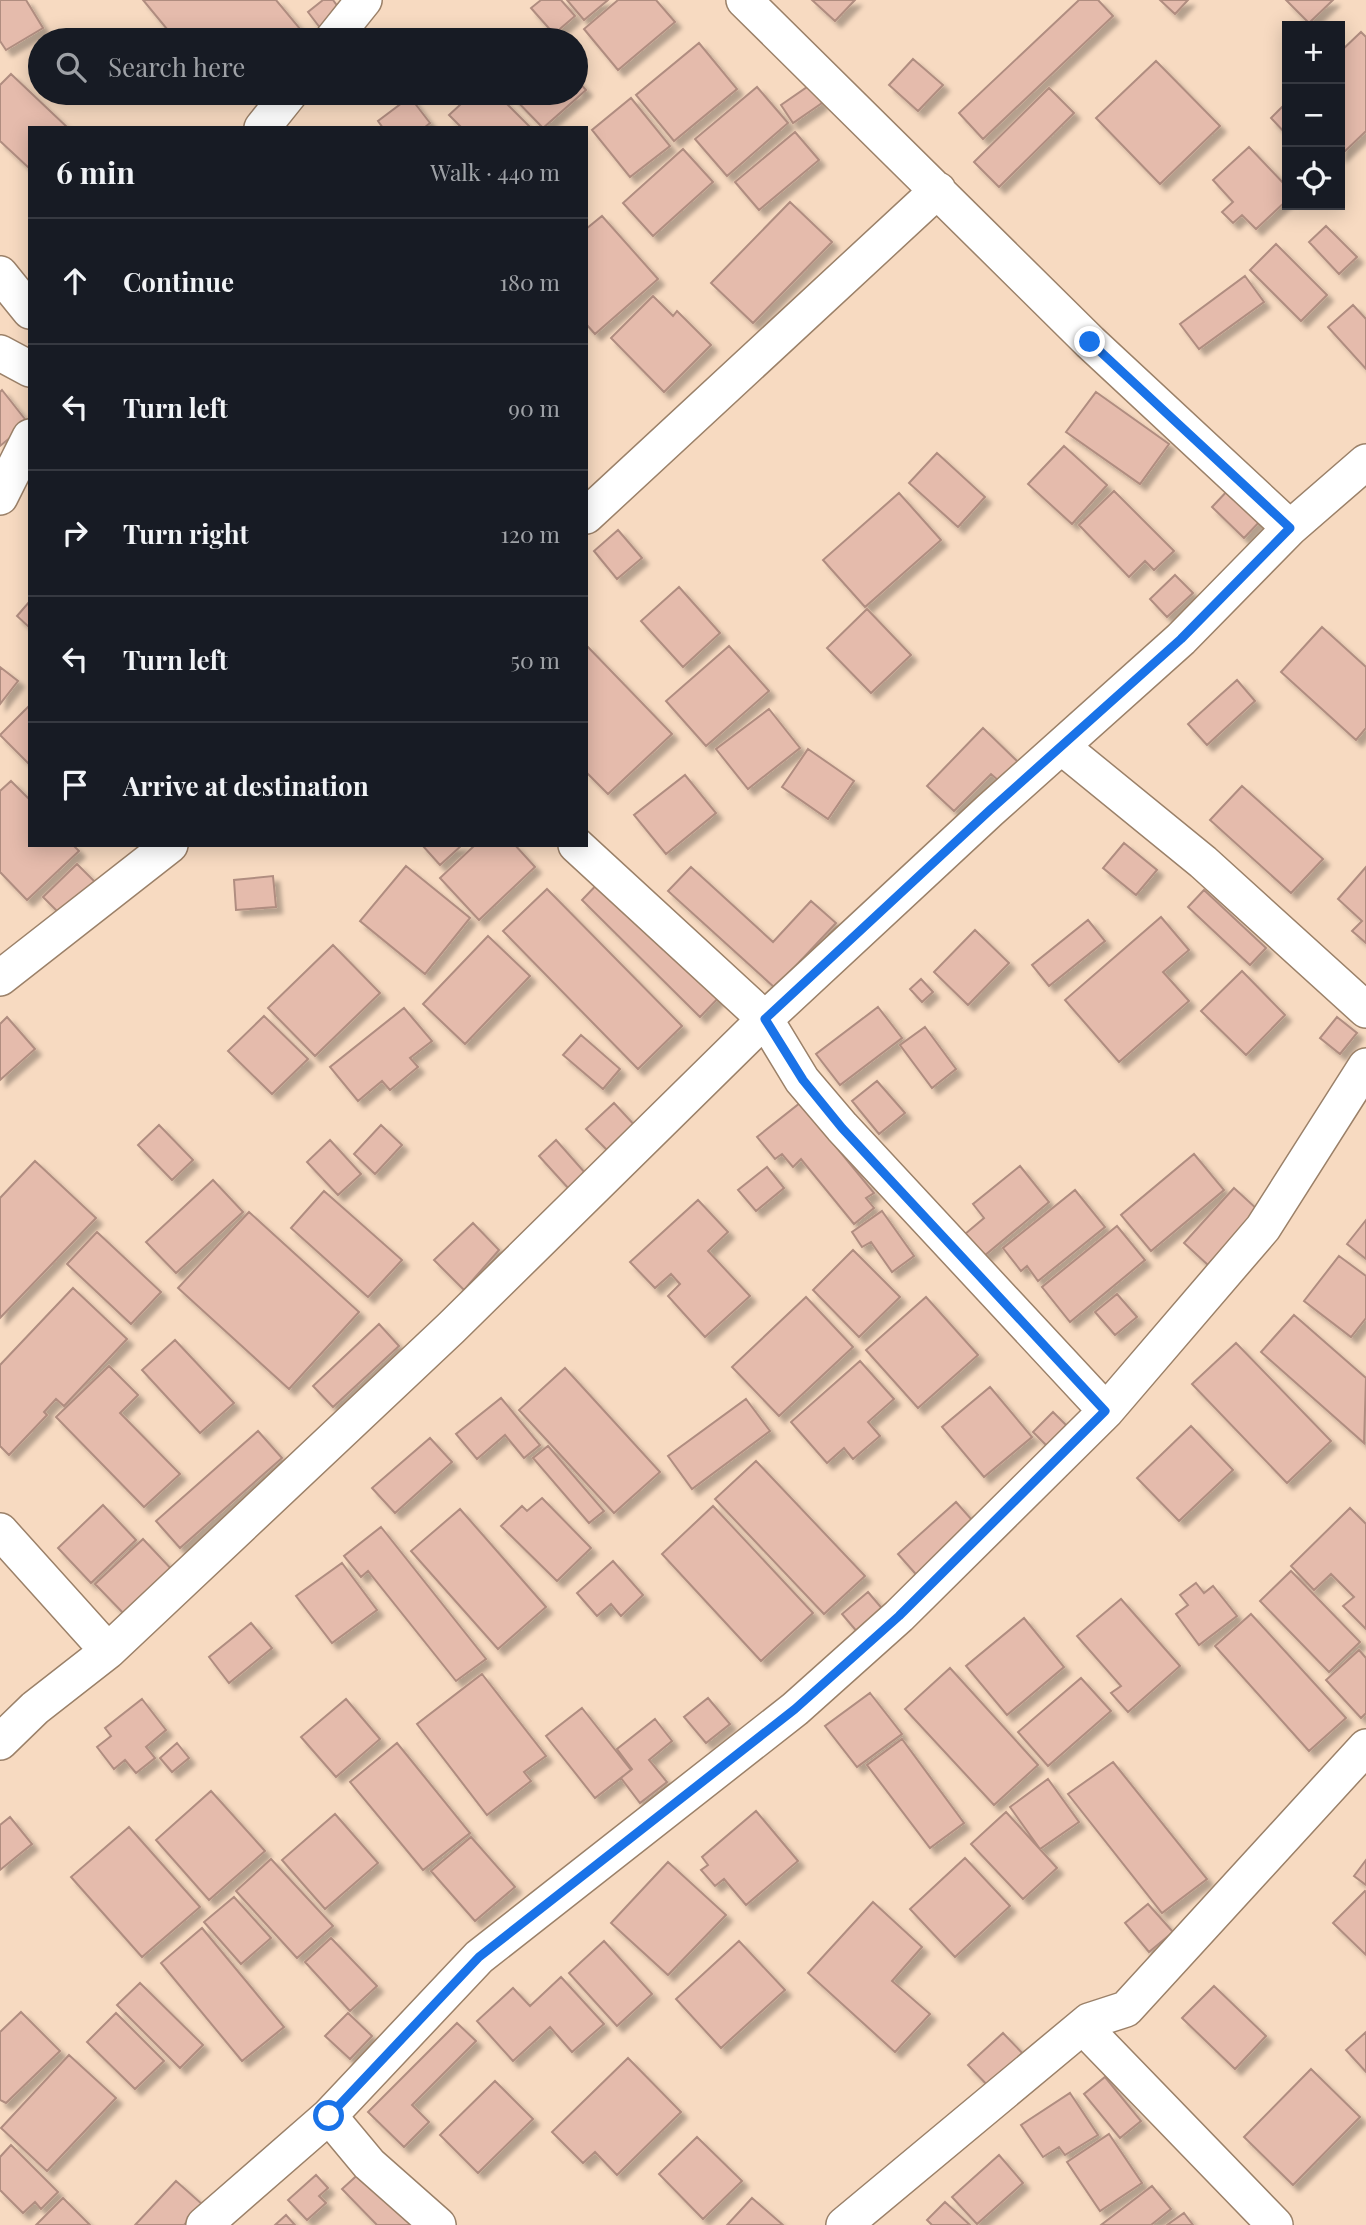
<!DOCTYPE html>
<meta charset="utf-8">
<style>
:root{--surface:#171b24;--page:#20242c;--text:#f1f3f6;--muted:#9ea1a6;--line:#363941}
body{margin:0;font-family:"Playfair Display",serif;background:var(--page);color:var(--text)}
.controls{position:absolute;right:21px;top:21px;display:grid;overflow:hidden;border-radius:0px;box-shadow:0 4px 18px #0003}
.controls button{width:63px;height:63px;display:grid;place-items:center;padding:0;border:0;border-bottom:2px solid var(--line);background:var(--surface);color:var(--text);font:35px sans-serif}
.stop{position:absolute;width:21px;height:21px;margin:-16px;border:5px solid #1a73e8;border-radius:50%;background:#fff}
.stop.end{background:#1a73e8;border-color:#fff;box-shadow:0 2px 7px #0008}
.list{margin:0;padding:0;list-style:none}
h2{display:flex;justify-content:space-between;align-items:center;height:91px;margin:0;padding:0 28px;font-size:30px}
h2 small{font-size:23px;font-weight:400;color:var(--muted)}
.list li{display:grid;grid-template-columns:46px 1fr auto;gap:21px;align-items:center;box-sizing:border-box;height:126px;padding:0 28px;border-top:2px solid var(--line)}
.list b{display:block;font-size:26px;white-space:nowrap}
.list em{font-size:23px;font-style:normal;color:var(--muted)}
.icon{flex:none;width:38px;height:38px;fill:none;stroke:currentColor;stroke-width:2;stroke-linecap:round;stroke-linejoin:round}
.map{position:relative;flex:none;width:1366px;height:2225px;overflow:hidden}
.search{position:absolute;background:var(--surface);box-shadow:0 4px 18px #0003;left:28px;top:28px;width:560px;height:77px;display:flex;align-items:center;gap:18px;box-sizing:border-box;padding:0 24px;border-radius:38px;color:var(--muted);font-size:26px}
.panel{position:absolute;background:var(--surface);box-shadow:0 4px 18px #0003;left:28px;top:126px;width:560px;height:721px;border-radius:0px}
.map>svg:first-child{display:block}
.building{fill:#e5bbac;stroke:#b08d80;stroke-width:2;filter:url(#shadow)}
.lines{fill:none;stroke-linecap:round;stroke-linejoin:round}
.minor-casing{stroke:#9b8169;stroke-width:38}
.minor{stroke:#fff;stroke-width:35}
.route{stroke:#1a73e8;stroke-width:9}
</style>
<div class="map">
<svg width="1366" height="2225" viewBox="0 0 1366 2225">
<defs>
<filter id="shadow"><feDropShadow dx="6" dy="6" stdDeviation="2" flood-color="#0004"/></filter>
</defs>
<rect width="100%" height="100%" fill="#f7dac1"/>
<path class="building" d="M0,0H26L43,28L6,50L0,41Z
M143,0H276L306,36L301,40H176Z
M323,0H333L346,18L324,33L308,12Z
M541,0H561L575,16L554,34L531,8Z
M567,0H608L584,20Z
M618,0H656L675,22L618,70L584,29Z
M812,0H855L835,21Z
M1079,0H1098L1113,16L983,139L959,113Z
M1160,0H1188L1175,14Z
M1286,0H1333L1309,23Z
M1361,32L1366,37V131L1340,156V52Z
M699,43L737,89L674,141L636,95Z
M913,59L943,85L918,111L889,85Z
M1156,61L1220,126L1160,184L1096,118Z
M11,74L68,128H30V169L0,141V85Z
M576,79L586,90L543,128L509,93H576Z
M810,85L822,103L793,123L781,105Z
M757,87L788,123L727,176L695,139Z
M1049,88L1074,113L999,187L974,162Z
M473,93H496L531,128H462L449,115Z
M410,97L430,123L424,128H383L378,121Z
M631,98L670,146L630,177L592,130Z
M1287,102V135L1271,118Z
M795,132L819,160L759,210L735,182Z
M1249,147L1287,187V200L1256,229L1242,215L1233,223L1222,212L1233,202L1213,180Z
M683,149L713,182L653,236L623,203Z
M790,202L832,242L753,323L711,283Z
M602,216L658,279L595,334L586,324V229Z
M1326,226L1357,257L1339,274L1309,242Z
M1276,244L1327,295L1301,321L1250,270Z
M1245,276L1264,302L1199,349L1180,324Z
M653,296L673,316L677,311L711,345L664,392L611,338Z
M1353,305L1366,319V369L1328,327Z
M2,390L28,423L0,446V392Z
M1096,392L1169,444L1140,484L1066,432Z
M1064,446L1107,485L1072,524L1028,484Z
M937,453L985,497L958,527L909,483Z
M1231,487L1263,518L1244,538L1212,507Z
M1114,491L1174,551L1154,570L1145,561L1129,577L1079,525Z
M899,493L941,540L865,607L823,560Z
M618,530L642,558L617,579L594,551Z
M1175,575L1193,593L1167,617L1150,599Z
M679,587L720,633L683,667L641,621Z
M30,601V628L17,616Z
M867,609L911,655L871,693L827,648Z
M1322,627L1366,667V728L1356,740L1281,672Z
M586,645L672,734L608,794L586,772Z
M729,646L769,691L706,746L666,701Z
M0,667L18,681L0,704Z
M1237,680L1255,701L1207,745L1188,724Z
M30,705V765L0,735Z
M769,709L800,748L748,789L716,749Z
M983,728L1018,762L999,781L991,774L954,811L927,786Z
M808,749L854,781L828,819L782,787Z
M685,775L716,813L666,854L634,815Z
M11,781L30,800V845H73L79,851L27,900L0,872V791Z
M1242,786L1323,859L1291,893L1210,820Z
M1124,843L1157,870L1136,895L1103,868Z
M422,845H462L440,865Z
M475,845H515L535,867L479,920L440,878Z
M77,864L97,884L64,918L43,897Z
M406,866L470,918L425,974L360,921Z
M691,867L773,942L811,901L836,923L775,988L668,891Z
M1366,867V943L1352,931L1362,921L1338,899Z
M606,875L724,992L700,1017L582,900Z
M273,876L276,907L236,910L234,880Z
M547,889L682,1026L638,1069L503,931Z
M1204,890L1266,948L1250,965L1188,907Z
M1161,917L1189,950L1163,972L1189,1001L1119,1062L1065,1000Z
M1088,920L1105,941L1049,986L1032,965Z
M975,930L1009,963L968,1005L934,972Z
M488,936L530,976L465,1044L423,1004Z
M333,945L380,993L315,1056L268,1008Z
M1242,971L1285,1015L1246,1055L1201,1011Z
M921,979L933,992L922,1002L910,989Z
M878,1007L902,1038L840,1085L816,1054Z
M404,1008L432,1041L410,1058L418,1067L390,1090L382,1081L358,1101L330,1067Z
M264,1016L308,1059L272,1094L228,1051Z
M7,1017L35,1049L0,1080V1024Z
M1337,1017L1357,1033L1340,1054L1320,1038Z
M925,1027L956,1069L932,1088L900,1045Z
M581,1035L620,1069L603,1089L563,1055Z
M877,1081L905,1113L879,1134L852,1101Z
M614,1103L638,1129L611,1154L586,1129Z
M800,1103L874,1193L866,1198L874,1208L854,1224L801,1159L793,1167L782,1154L775,1159L757,1137Z
M159,1125L193,1160L172,1180L138,1145Z
M381,1125L402,1145L375,1174L354,1154Z
M330,1140L361,1174L338,1195L307,1162Z
M556,1140L586,1174L569,1189L539,1156Z
M1194,1154L1224,1190L1151,1251L1121,1215Z
M35,1161L96,1218L0,1318V1198Z
M1020,1166L1049,1202L984,1256L965,1234L984,1218L973,1204Z
M767,1167L784,1188L756,1211L738,1190Z
M213,1180L243,1212L176,1273L146,1242Z
M1234,1188L1258,1210L1208,1265L1184,1243Z
M1075,1190L1105,1227L1038,1281L1027,1266L1021,1271L1003,1248Z
M324,1191L402,1260L368,1297L291,1228Z
M698,1200L728,1232L708,1251L750,1296L705,1337L668,1296L680,1284L671,1274L655,1288L630,1262Z
M882,1211L914,1256L892,1272L871,1242L862,1247L852,1232Z
M249,1212L359,1312L289,1389L178,1288Z
M1366,1220V1259L1347,1244Z
M473,1223L499,1250L464,1290L434,1260Z
M1117,1226L1145,1260L1070,1322L1042,1287Z
M97,1232L161,1292L131,1324L67,1264Z
M853,1250L900,1297L859,1337L813,1290Z
M1339,1256L1366,1276V1318L1351,1337L1304,1301Z
M73,1288L127,1339L64,1406L56,1399L44,1412L47,1415L9,1455L0,1446V1365Z
M1117,1294L1137,1317L1115,1335L1095,1312Z
M806,1297L853,1347L779,1416L732,1367Z
M926,1297L978,1355L918,1408L866,1350Z
M1294,1315L1366,1378L1364,1443L1261,1352Z
M379,1324L399,1346L333,1407L313,1386Z
M175,1340L234,1403L200,1433L142,1370Z
M1236,1343L1331,1441L1287,1483L1192,1384Z
M860,1361L894,1399L868,1422L880,1436L853,1459L844,1448L827,1463L791,1422Z
M109,1366L138,1395L120,1413L180,1474L144,1507L56,1417Z
M565,1368L660,1472L614,1513L519,1410Z
M990,1387L1032,1437L984,1477L942,1427Z
M501,1398L540,1445L524,1458L505,1435L477,1459L456,1434Z
M746,1399L770,1431L692,1489L668,1456Z
M1053,1412L1072,1431L1052,1451L1033,1432Z
M1191,1426L1233,1470L1179,1521L1137,1478Z
M258,1431L282,1458L180,1548L156,1521Z
M430,1438L452,1462L395,1513L372,1488Z
M548,1446L604,1511L589,1523L533,1458Z
M756,1461L865,1576L824,1614L715,1499Z
M542,1498L591,1548L557,1581L501,1526L522,1506L527,1511Z
M956,1502L979,1528L921,1580L898,1554Z
M103,1505L136,1540L91,1583L58,1548Z
M713,1506L813,1613L761,1661L662,1554Z
M1350,1508L1366,1524V1629L1343,1606L1354,1597L1331,1574L1314,1590L1291,1566Z
M460,1509L546,1607L498,1649L411,1551Z
M381,1527L486,1659L456,1681L368,1571L361,1577L344,1556Z
M143,1539L176,1574L128,1618L95,1584Z
M613,1561L643,1595L621,1616L611,1604L597,1616L577,1593Z
M342,1563L377,1610L332,1643L296,1596Z
M1291,1571L1360,1642L1329,1672L1260,1601Z
M1196,1583L1204,1593L1213,1586L1237,1616L1199,1645L1176,1614L1188,1605L1180,1595Z
M868,1592L885,1612L859,1634L842,1614Z
M1121,1599L1180,1666L1128,1712L1111,1693L1121,1686L1077,1636Z
M1251,1614L1346,1718L1309,1751L1215,1646Z
M1024,1618L1064,1667L1007,1715L966,1666Z
M251,1623L272,1648L229,1683L209,1657Z
M1359,1650L1366,1658V1713L1361,1718L1326,1680Z
M950,1668L1038,1765L994,1805L905,1709Z
M482,1674L546,1756L524,1772L531,1781L487,1815L417,1724Z
M1081,1678L1111,1711L1048,1766L1018,1732Z
M870,1693L902,1734L857,1767L825,1726Z
M708,1698L730,1724L706,1743L684,1717Z
M142,1699L166,1730L146,1747L155,1758L136,1773L125,1760L114,1769L97,1747L111,1736L105,1728Z
M346,1699L380,1739L336,1777L301,1737Z
M582,1708L631,1770L595,1798L546,1736Z
M655,1719L672,1741L649,1760L667,1782L640,1803L621,1778L632,1769L617,1749Z
M902,1739L964,1823L930,1848L867,1765Z
M177,1743L189,1758L172,1772L160,1758Z
M397,1743L470,1833L423,1870L350,1782Z
M1113,1762L1207,1879L1162,1913L1068,1794Z
M1048,1779L1079,1822L1040,1849L1010,1807Z
M211,1791L265,1851L209,1900L156,1840Z
M756,1811L798,1861L746,1905L724,1879L715,1886L701,1870L708,1865L702,1857Z
M1006,1812L1057,1868L1023,1899L971,1844Z
M335,1814L378,1863L325,1909L282,1860Z
M10,1817L32,1844L0,1870V1825Z
M129,1827L200,1907L142,1957L71,1877Z
M471,1837L515,1887L475,1921L431,1871Z
M965,1858L1010,1906L955,1957L910,1909Z
M271,1859L333,1926L297,1958L236,1891Z
M1366,1860V1885L1354,1876Z
M668,1862L726,1915L668,1975L611,1923Z
M1365,1891L1366,1892V1955L1333,1923Z
M234,1897L271,1938L241,1964L204,1922Z
M873,1902L922,1947L892,1981L930,2014L895,2052L808,1973Z
M1148,1904L1173,1932L1149,1952L1125,1923Z
M202,1928L284,2027L242,2061L161,1963Z
M331,1938L377,1986L350,2011L305,1962Z
M604,1941L652,1994L617,2026L569,1973Z
M739,1941L785,1990L721,2048L676,1999Z
M561,1977L604,2024L572,2052L550,2027L513,2061L477,2021L513,1988L530,2006Z
M140,1983L203,2045L180,2068L117,2005Z
M1214,1986L1266,2036L1235,2069L1182,2018Z
M21,2012L60,2051L6,2103L0,2100V2032Z
M116,2013L164,2061L135,2089L87,2042Z
M348,2013L372,2036L350,2059L325,2036Z
M457,2023L476,2041L412,2105L429,2122L404,2147L368,2112Z
M1366,2032V2072L1346,2050Z
M1003,2033L1027,2058L992,2090L968,2065Z
M69,2055L116,2098L47,2171L1,2128Z
M628,2058L681,2112L617,2175L595,2152L583,2163L552,2132Z
M1311,2069L1360,2117L1293,2185L1244,2137Z
M1105,2077L1141,2121L1120,2138L1084,2094Z
M495,2081L533,2119L478,2173L440,2135Z
M1070,2093L1098,2135L1065,2155L1059,2147L1043,2157L1021,2125Z
M1109,2134L1142,2183L1100,2211L1067,2162Z
M697,2137L742,2181L703,2219L659,2174Z
M11,2145L58,2192L41,2209L35,2202L23,2213L0,2190V2157Z
M999,2155L1023,2183L977,2224L952,2197Z
M363,2170L416,2225H377L342,2189Z
M316,2175L328,2188L319,2196L326,2203L307,2220L288,2200Z
M176,2181L203,2205L184,2225H135Z
M1152,2186L1171,2209L1151,2225H1101Z
M63,2198L90,2225H36Z
M752,2198L783,2225H727Z
M945,2202L970,2225H932L927,2220Z
M1184,2213L1193,2225H1167Z
M286,2215L295,2225H275Z"/>
<g class="lines">
<defs>
<path id="minor" d="M744,0L1090,342L1290,528
M332,40L364,0
M262,128L290,93
M0,274L30,311
M0,353L30,369
M0,497L30,437
M586,516L938,190
M1062,747L1203,862L1366,1010
M576,845L765,1019L802,1080L842,1127L1106,1411
M0,978L170,845
M0,1531L108,1651
M0,1742L35,1708L108,1651L451,1328L765,1019L990,810L1181,639L1290,528L1366,462
M1089,2021L1095,2039L1275,2225
M329,2116L369,2164L438,2225
M204,2225L329,2116L479,1957L795,1709L899,1616L1106,1411L1263,1228L1366,1066
M844,2225L1089,2021L1126,2009L1366,1747"/>
</defs>
<use href="#minor" class="minor-casing"/>
<use href="#minor" class="minor"/>
</g>
<g class="lines">
<path class="route" d="M329,2116L479,1957L795,1709L899,1616L1105,1411L842,1128L803,1080L765,1019L990,810L1181,639L1290,528L1090,342"/>
</g>
</svg>
<div class="controls">
<button>+</button>
<button>−</button>
<button><svg class="icon" aria-label="locate" viewBox="0 0 24 24"><circle cx="12" cy="12" r="6"/><path d="M12 2v4M12 18v4M2 12h4M18 12h4"/></svg></button>
</div>
<div class="stop" style="left:329px;top:2116px"></div>
<div class="stop end" style="left:1090px;top:342px"></div>
<div class="search"><svg class="icon" aria-label="search" viewBox="0 0 24 24"><circle cx="10" cy="10" r="6"/><path d="M15 15l6 6"/></svg>Search here</div>
<section class="panel">
<h2>6 min<small>Walk · 440 m</small></h2>
<ul class="list">
<li><svg class="icon" aria-label="ahead" viewBox="0 0 24 24"><path d="M12 20V5M6 11l6-6 6 6"/></svg><div><b>Continue</b></div><em>180 m</em></li>
<li><svg class="icon" aria-label="left" viewBox="0 0 24 24"><path d="M17 20v-9H6M10 6l-5 5 5 5"/></svg><div><b>Turn left</b></div><em>90 m</em></li>
<li><svg class="icon" aria-label="right" viewBox="0 0 24 24"><path d="M7 20v-9h11M14 6l5 5-5 5"/></svg><div><b>Turn right</b></div><em>120 m</em></li>
<li><svg class="icon" aria-label="left" viewBox="0 0 24 24"><path d="M17 20v-9H6M10 6l-5 5 5 5"/></svg><div><b>Turn left</b></div><em>50 m</em></li>
<li><svg class="icon" aria-label="arrive" viewBox="0 0 24 24"><path d="M6 21V4h12l-3 4 3 4H6"/></svg><div><b>Arrive at destination</b></div></li>
</ul>
</section>
</div>
